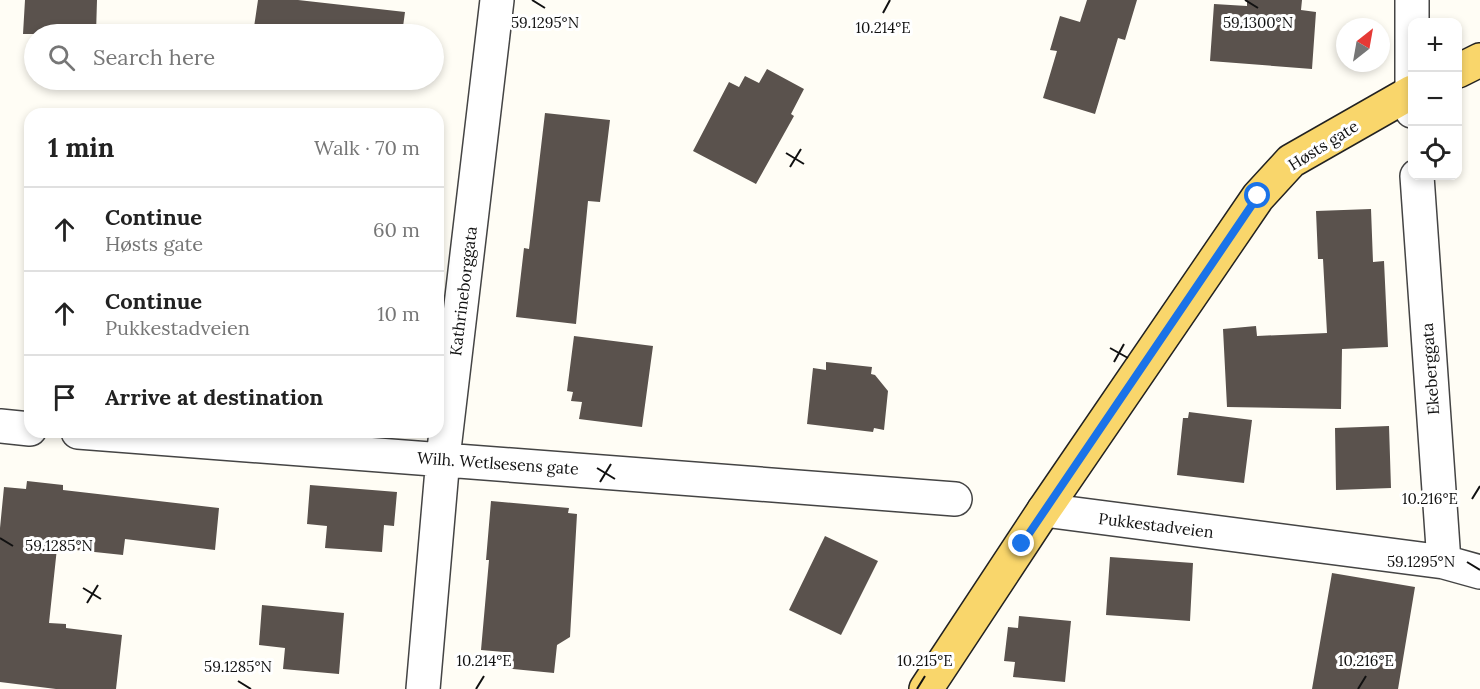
<!DOCTYPE html>
<meta charset="utf-8">
<style>
:root{--surface:#fff;--page:#f6f6f6;--text:#222;--muted:#767676;--line:#e0e0e0}
body{margin:0;font-family:Lora,serif;background:var(--page);color:var(--text)}
.controls{position:absolute;right:18px;top:18px;display:grid;overflow:hidden;border-radius:12px;box-shadow:0 3px 9px #0003}
.controls button{width:54px;height:54px;display:grid;place-items:center;padding:0;border:0;border-bottom:2px solid var(--line);background:var(--surface);color:var(--text);font:30px sans-serif}
.compass{position:absolute;left:1336px;top:18px;width:54px;height:54px;border-radius:50%;background:var(--surface);box-shadow:0 3px 9px #0003;rotate:31deg}
.stop{position:absolute;width:18px;height:18px;margin:-14px;border:4px solid #1a73e8;border-radius:50%;background:#fff}
.stop.end{background:#1a73e8;border-color:#fff;box-shadow:0 2px 6px #0008}
.list{margin:0;padding:0;list-style:none}
h2{display:flex;justify-content:space-between;align-items:center;height:78px;margin:0;padding:0 24px;font-size:26px}
h2 small{font-size:20px;font-weight:400;color:var(--muted)}
.list li{display:grid;grid-template-columns:39px 1fr auto;gap:18px;align-items:center;box-sizing:border-box;height:84px;padding:0 24px;border-top:2px solid var(--line)}
.list b{display:block;font-size:22px;white-space:nowrap}
.list p{margin:0;font-size:20px;white-space:nowrap;color:var(--muted)}
.list em{font-size:20px;font-style:normal;color:var(--muted)}
.icon{flex:none;width:33px;height:33px;fill:none;stroke:currentColor;stroke-width:2;stroke-linecap:round;stroke-linejoin:round}
.map{position:relative;flex:none;width:1480px;height:689px;overflow:hidden}
.search{position:absolute;background:var(--surface);box-shadow:0 3px 9px #0003;left:24px;top:24px;width:420px;height:66px;display:flex;align-items:center;gap:15px;box-sizing:border-box;padding:0 21px;border-radius:33px;color:var(--muted);font-size:22px}
.panel{position:absolute;background:var(--surface);box-shadow:0 3px 9px #0003;left:24px;top:108px;width:420px;height:330px;border-radius:18px}
.map>svg:first-child{display:block}
.building{fill:#5a524d}
.lines{fill:none;stroke-linecap:round;stroke-linejoin:round}
.minor-casing{stroke:#444;stroke-width:36}
.major-casing{stroke:#222;stroke-width:36}
.minor{stroke:#fff;stroke-width:33}
.major{stroke:#f9d66b;stroke-width:33}
.route{stroke:#1a73e8;stroke-width:8}
.ticks{fill:none;stroke:#111;stroke-width:2}
.labels{text-anchor:middle;dominant-baseline:central;stroke-width:6;stroke-linejoin:round;paint-order:stroke}
.street-label{font-size:16px;fill:#111;stroke:#fff}
.ticks-label{font-size:15px;text-anchor:middle;fill:#111;stroke:#fff;stroke-width:6;stroke-linejoin:round;paint-order:stroke}
</style>
<div class="map">
<svg width="1480" height="689" viewBox="0 0 1480 689">
<rect width="100%" height="100%" fill="#fffdf5"/>
<path class="building" d="M25,0H97L96,34H23Z
M258,0H298L405,12L402,34H253Z
M1087,0H1137L1125,40L1118,38L1095,114L1043,98L1057,51L1050,50L1060,16L1080,22Z
M1247,0H1302L1301,10L1316,12L1312,69L1210,61L1214,4L1247,6Z
M767,69L804,89L791,114L794,116L756,184L693,151L729,82L739,87L745,76L759,83Z
M545,113L610,120L600,202L588,201L576,324L516,317L524,248L529,249Z
M1371,209L1373,262L1384,261L1388,347L1342,349L1341,409L1227,407L1223,329L1256,326L1257,336L1327,333L1323,259H1318L1316,211Z
M574,336L653,346L642,427L579,419L582,402L571,401L573,392L567,391Z
M826,362L872,367L871,374L875,375L888,391L884,430L874,428L873,432L807,424L813,368L826,370Z
M1189,412L1252,420L1244,483L1177,475L1183,418H1188Z
M1389,426L1391,488L1336,490L1335,428Z
M27,481L63,485V490L219,508L215,550L125,539L123,555L57,548L49,623L66,624V628L122,635L116,689H56L0,682V528L4,487L26,489Z
M310,485L397,492L394,526L384,525L382,552L325,548L327,526L307,524Z
M491,501L569,508L568,513L577,514L570,637L557,645L554,673L502,668L504,652L481,650L489,560H486Z
M825,536L878,561L841,635L789,610Z
M1110,557L1193,563L1190,621L1106,615Z
M1332,573L1415,587L1398,689H1312Z
M262,605L344,613L339,674L283,669L285,648L259,645Z
M1019,616L1071,621L1065,682L1013,677L1015,662L1004,661L1008,627L1018,628Z"/>
<g class="lines">
<defs>
<path id="minor" d="M1412,0V111
M1417,176L1444,562
M0,426L30,429
M78,432L955,499
M1044,510L1444,562L1480,572
M423,689L443,458L497,0"/>
<path id="major" d="M1458,71L1480,60
M926,689L1044,510L1258,197L1291,161L1412,92"/>
</defs>
<use href="#minor" class="minor-casing"/>
<use href="#major" class="major-casing"/>
<use href="#minor" class="minor"/>
<use href="#major" class="major"/>
</g>
<g class="lines">
<path class="route" d="M1022,544L1258,196"/>
</g>
<path class="ticks" d="M532,0L545,8M1245,0L1258,8M883,13L890,0M786,153L804,164M790,167L801,149M1110,348L1128,358M1114,362L1124,344M597,468L615,479M600,482L611,464M1472,499L1480,486M0,538L13,546M1467,562L1480,570M83,588L101,599M87,603L98,585M238,681L251,689M476,689L484,676M917,689L925,676M1358,689L1366,676"/>
<g class="labels">
<g class="street-label">
<text transform="translate(1323 145) rotate(-32)">Høsts gate</text>
<text transform="translate(463 291) rotate(-83)">Kathrineborggata</text>
<text transform="translate(1430 369) rotate(-94)">Ekeberggata</text>
<text transform="translate(498 463) rotate(4)">Wilh. Wetlsesens gate</text>
<text transform="translate(1156 525) rotate(7)">Pukkestadveien</text>
</g>
</g>
<g class="ticks-label">
<text x="545" y="28">59.1295°N</text>
<text x="1258" y="28">59.1300°N</text>
<text x="883" y="33">10.214°E</text>
<text x="1430" y="504">10.216°E</text>
<text x="59" y="551">59.1285°N</text>
<text x="1421" y="567">59.1295°N</text>
<text x="484" y="666">10.214°E</text>
<text x="925" y="666">10.215°E</text>
<text x="1366" y="666">10.216°E</text>
<text x="238" y="672">59.1285°N</text>
</g>
</svg>
<div class="controls">
<button>+</button>
<button>−</button>
<button><svg class="icon" aria-label="locate" viewBox="0 0 24 24"><circle cx="12" cy="12" r="6"/><path d="M12 2v4M12 18v4M2 12h4M18 12h4"/></svg></button>
</div>
<svg class="compass" viewBox="-18 -18 36 36"><path d="M0-13l5 13h-10z" fill="#e53935"/><path d="M0 13l5-13h-10z" fill="#767676"/></svg>
<div class="stop" style="left:1258px;top:196px"></div>
<div class="stop end" style="left:1022px;top:544px"></div>
<div class="search"><svg class="icon" aria-label="search" viewBox="0 0 24 24"><circle cx="10" cy="10" r="6"/><path d="M15 15l6 6"/></svg>Search here</div>
<section class="panel">
<h2>1 min<small>Walk · 70 m</small></h2>
<ul class="list">
<li><svg class="icon" aria-label="ahead" viewBox="0 0 24 24"><path d="M12 20V5M6 11l6-6 6 6"/></svg><div><b>Continue</b><p>Høsts gate</p></div><em>60 m</em></li>
<li><svg class="icon" aria-label="ahead" viewBox="0 0 24 24"><path d="M12 20V5M6 11l6-6 6 6"/></svg><div><b>Continue</b><p>Pukkestadveien</p></div><em>10 m</em></li>
<li><svg class="icon" aria-label="arrive" viewBox="0 0 24 24"><path d="M6 21V4h12l-3 4 3 4H6"/></svg><div><b>Arrive at destination</b></div></li>
</ul>
</section>
</div>
